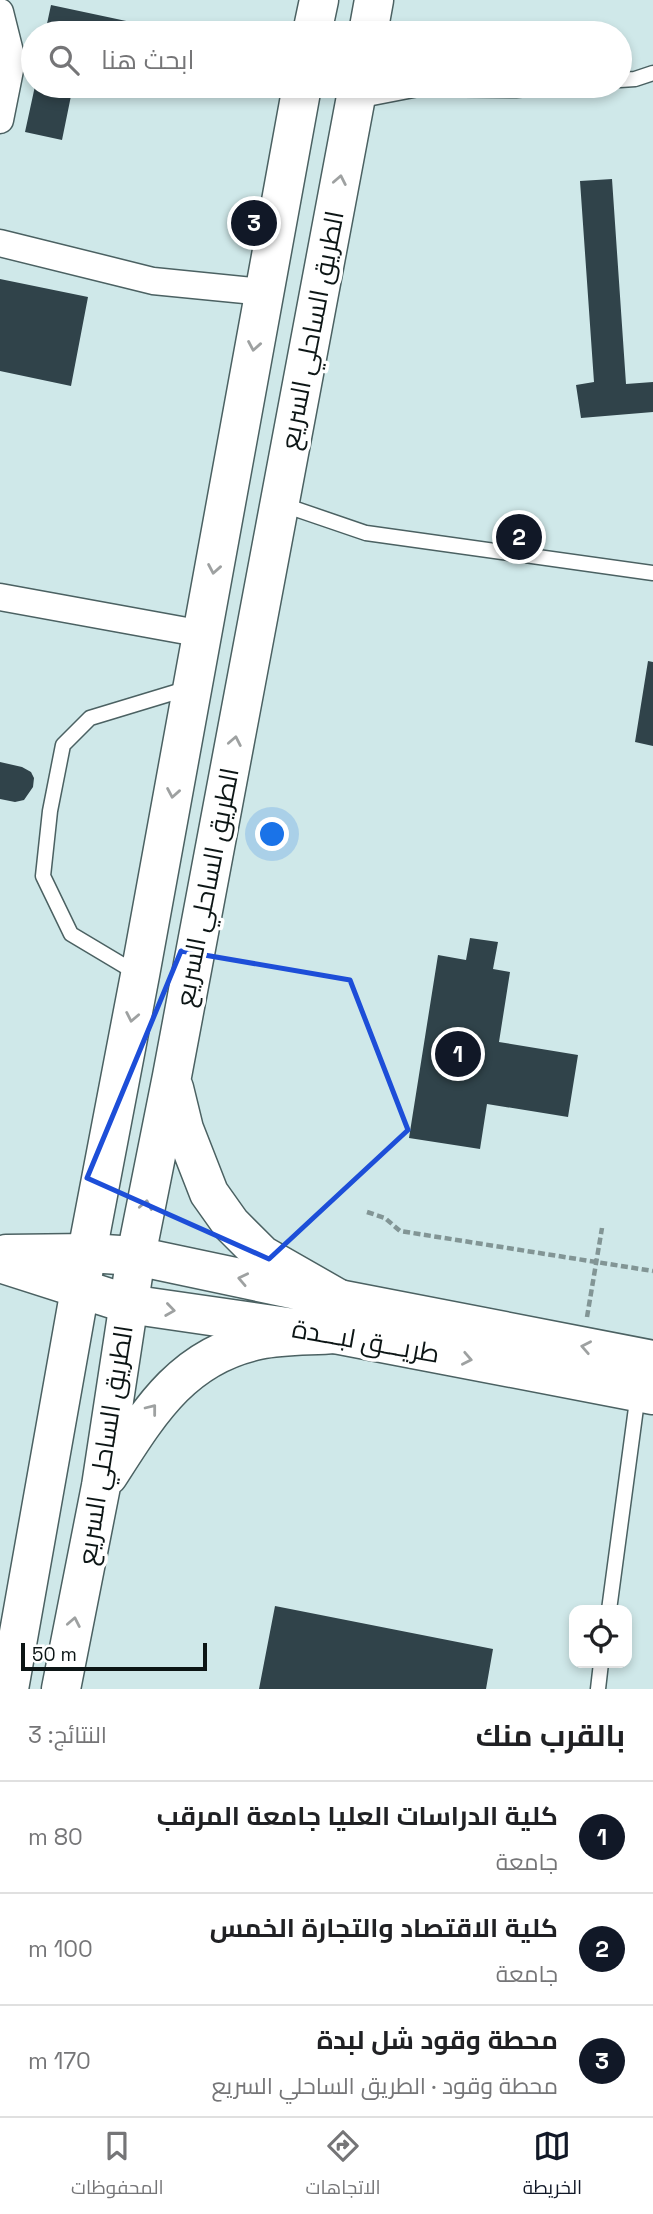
<!DOCTYPE html>
<html lang="ar">
<meta charset="utf-8">
<style>
:root{--surface:#fff;--page:#f6f6f6;--text:#202124;--muted:#757577;--line:#e0e0e0;--accent:#111827}
body{margin:0;font-family:"Space Grotesk",Cairo,sans-serif;background:var(--page);color:var(--text);direction:rtl}
.controls{position:absolute;right:21px;bottom:21px;display:grid;overflow:hidden;border-radius:14px;box-shadow:0 4px 10px #0003}
.controls button{width:63px;height:63px;display:grid;place-items:center;padding:0;border:0;border-bottom:2px solid var(--line);background:var(--surface);color:var(--text);font:35px sans-serif}
.scale{position:absolute;left:21px;bottom:18px;width:186px;box-sizing:border-box;padding-left:7px;border:4px solid #0c1515;border-top:0;font-size:19px;line-height:24px;white-space:nowrap;color:#0c1515;-webkit-text-stroke:5px #fff;paint-order:stroke}
.you{position:absolute;left:273px;top:835px;width:24px;height:24px;margin:-18px;border:5px solid #fff;border-radius:50%;background:#1a73e8;box-shadow:0 0 0 10px #1a73e833}
.badge{display:grid;place-items:center;width:46px;height:46px;border-radius:50%;background:var(--accent);color:#fff;font-size:23px;font-weight:700}
.pin{position:absolute;translate:-50% -50%;border:4px solid #fff;box-shadow:0 2px 7px #0006}
.list{margin:0;padding:0;list-style:none}
h2{display:flex;justify-content:space-between;align-items:center;height:91px;margin:0;padding:0 28px;font-size:30px}
h2 small{font-size:23px;font-weight:400;color:var(--muted)}
.list li{display:grid;grid-template-columns:46px 1fr auto;gap:21px;align-items:center;box-sizing:border-box;height:112px;padding:0 28px;border-top:2px solid var(--line)}
.list b{display:block;font-size:26px;white-space:nowrap}
.list p{margin:0;font-size:23px;white-space:nowrap;color:var(--muted)}
.list em{font-size:23px;font-style:normal;color:var(--muted)}
.icon{flex:none;width:38px;height:38px;fill:none;stroke:currentColor;stroke-width:2;stroke-linecap:round;stroke-linejoin:round}
.map{position:relative;flex:none;width:653px;height:1689px;overflow:hidden;direction:ltr}
.search{position:absolute;background:var(--surface);box-shadow:0 4px 10px #0003;left:21px;right:21px;top:21px;height:77px;display:flex;align-items:center;gap:18px;box-sizing:border-box;padding:0 24px;border-radius:38px;color:var(--muted);font-size:26px}
.sheet{height:427px;background:var(--surface)}
nav{display:flex;justify-content:space-around;align-items:center;box-sizing:border-box;height:98px;border-top:2px solid var(--line);background:var(--surface);font-size:19px;color:var(--muted)}
nav a{display:grid;justify-items:center;gap:4px}
nav .on{color:var(--accent)}
.map>svg:first-child{display:block}
.building{fill:#30434a}
.lines{fill:none;stroke-linecap:round;stroke-linejoin:round}
.lane-casing{stroke:#4b6162;stroke-width:17}
.street-casing{stroke:#4b6162;stroke-width:29}
.primary-casing{stroke:#4b6162;stroke-width:41}
.highway-casing{stroke:#4b6162;stroke-width:41}
.path{stroke:#829595;stroke-width:4.5;stroke-dasharray:7 3.5;stroke-linecap:butt}
.lane{stroke:#fff;stroke-width:14}
.street{stroke:#fff;stroke-width:26}
.primary{stroke:#fff;stroke-width:38}
.highway{stroke:#fff;stroke-width:38}
.oneway{stroke:#9ea1a1}
.marked{fill:none;stroke:#1d4ed8;stroke-width:5;stroke-linejoin:round}
.labels{text-anchor:middle;dominant-baseline:central;stroke-width:7;stroke-linejoin:round;paint-order:stroke}
.street-label{font-size:26px;fill:#0c1515;stroke:#fff}
</style>
<div class="map">
<svg width="653" height="1689" viewBox="0 0 653 1689">
<rect width="100%" height="100%" fill="#cfe8e9"/>
<path class="building" d="M51,5L178,32V33H45Z
M35,86H73L62,140L25,132Z
M612,179L626,384L653,382V412L581,418L576,385L594,382L580,181Z
M0,279L88,297L71,386L0,371Z
M648,661L653,662V746L635,742Z
M0,762L22,767L31,772L34,778L33,787L24,800L15,802L0,799Z
M470,938L498,942L493,969L510,972L499,1042L578,1055L568,1117L487,1104L480,1149L409,1138L438,955L466,960Z
M275,1606L493,1649L486,1689H259Z"/>
<g class="lines">
<defs>
<path id="lane" d="M620,80L635,79L653,73
M357,101L419,89L516,90L561,86
M281,504L366,533L653,573
M138,974L71,934L43,876L50,811L63,745L90,718L189,688
M609,1610L638,1393
M598,1689L601,1663"/>
<path id="street" d="M0,12L12,60L0,120
M0,243L153,281L263,292
M0,597L203,634"/>
<path id="primary" d="M6,1254L88,1253L136,1256L339,1299L653,1360
M0,1263L128,1304L335,1334L653,1395"/>
<path id="highway" d="M312,33L319,0
M368,33L374,0
M174,1088L184,1129L209,1193L231,1224L262,1255L339,1299
M108,1476C148,1414 181,1356 259,1340C283,1335 310,1336 335,1334
M9,1689L80,1289L140,975L302,86
M61,1689L101,1486L136,1256L172,1076L358,86"/>
</defs>
<use href="#lane" class="lane-casing"/>
<use href="#street" class="street-casing"/>
<use href="#primary" class="primary-casing"/>
<use href="#highway" class="highway-casing"/>
<path class="path" d="M367,1212L385,1218L400,1231L653,1271
M587,1317L602,1228"/>
<use href="#lane" class="lane"/>
<use href="#street" class="street"/>
<use href="#primary" class="primary"/>
<use href="#highway" class="highway"/>
</g>
<defs><path id="oneway-chevron" d="M-2-3.5L2.5 0L-2 3.5" fill="none" stroke-width="1.6" stroke-linecap="round" stroke-linejoin="round" transform="scale(1.75)"/></defs>
<g class="oneway">
<use href="#oneway-chevron" transform="translate(340 180) rotate(-79)"/>
<use href="#oneway-chevron" transform="translate(254 346) rotate(100)"/>
<use href="#oneway-chevron" transform="translate(214 569) rotate(100)"/>
<use href="#oneway-chevron" transform="translate(235 741) rotate(-79)"/>
<use href="#oneway-chevron" transform="translate(173 793) rotate(100)"/>
<use href="#oneway-chevron" transform="translate(132 1017) rotate(101)"/>
<use href="#oneway-chevron" transform="translate(146 1205) rotate(-79)"/>
<use href="#oneway-chevron" transform="translate(243 1279) rotate(-168)"/>
<use href="#oneway-chevron" transform="translate(170 1310) rotate(8)"/>
<use href="#oneway-chevron" transform="translate(586 1347) rotate(-169)"/>
<use href="#oneway-chevron" transform="translate(467 1359) rotate(11)"/>
<use href="#oneway-chevron" transform="translate(152 1409) rotate(-52)"/>
<use href="#oneway-chevron" transform="translate(74 1622) rotate(-79)"/>
</g>
<path class="marked" d="M181,951L350,980L408,1130L269,1259L87,1178Z"/>
<g class="labels">
<g class="street-label">
<text transform="translate(312 330) rotate(-79)">الطريق الساحلي السريع</text>
<text transform="translate(207 887) rotate(-79)">الطريق الساحلي السريع</text>
<text transform="translate(366 1341) rotate(10)">طريـــق لبـــدة</text>
<text transform="translate(105 1445) rotate(-81)">الطريق الساحلي السريع</text>
</g>
</g>
</svg>
<div class="controls">
<button><svg class="icon" aria-label="locate" viewBox="0 0 24 24"><circle cx="12" cy="12" r="6"/><path d="M12 2v4M12 18v4M2 12h4M18 12h4"/></svg></button>
</div>
<div class="scale">50 m</div>
<div class="you"></div>
<div class="pin badge" style="left:458px;top:1054px">1</div>
<div class="pin badge" style="left:519px;top:537px">2</div>
<div class="pin badge" style="left:254px;top:223px">3</div>
<div class="search"><svg class="icon" aria-label="search" viewBox="0 0 24 24"><circle cx="10" cy="10" r="6"/><path d="M15 15l6 6"/></svg>ابحث هنا</div>
</div>
<section class="sheet">
<h2>بالقرب منك<small>النتائج: 3</small></h2>
<ul class="list">
<li><span class="badge">1</span><div><b>كلية الدراسات العليا جامعة المرقب</b><p>جامعة</p></div><em>80 m</em></li>
<li><span class="badge">2</span><div><b>كلية الاقتصاد والتجارة الخمس</b><p>جامعة</p></div><em>100 m</em></li>
<li><span class="badge">3</span><div><b>محطة وقود شل لبدة</b><p>محطة وقود · الطريق الساحلي السريع</p></div><em>170 m</em></li>
</ul>
</section>
<nav>
<a class="on"><svg class="icon" aria-label="map" viewBox="0 0 24 24"><path d="M3 6l6-2 6 2 6-2v14l-6 2-6-2-6 2zM9 4v14M15 6v14"/></svg>الخريطة</a>
<a><svg class="icon" aria-label="directions" viewBox="0 0 24 24"><path d="M12 3l9 9-9 9-9-9zM9 14v-3h6M13 9l2 2-2 2"/></svg>الاتجاهات</a>
<a><svg class="icon" aria-label="saved" viewBox="0 0 24 24"><path d="M7 4h10v16l-5-4-5 4z"/></svg>المحفوظات</a>
</nav>
